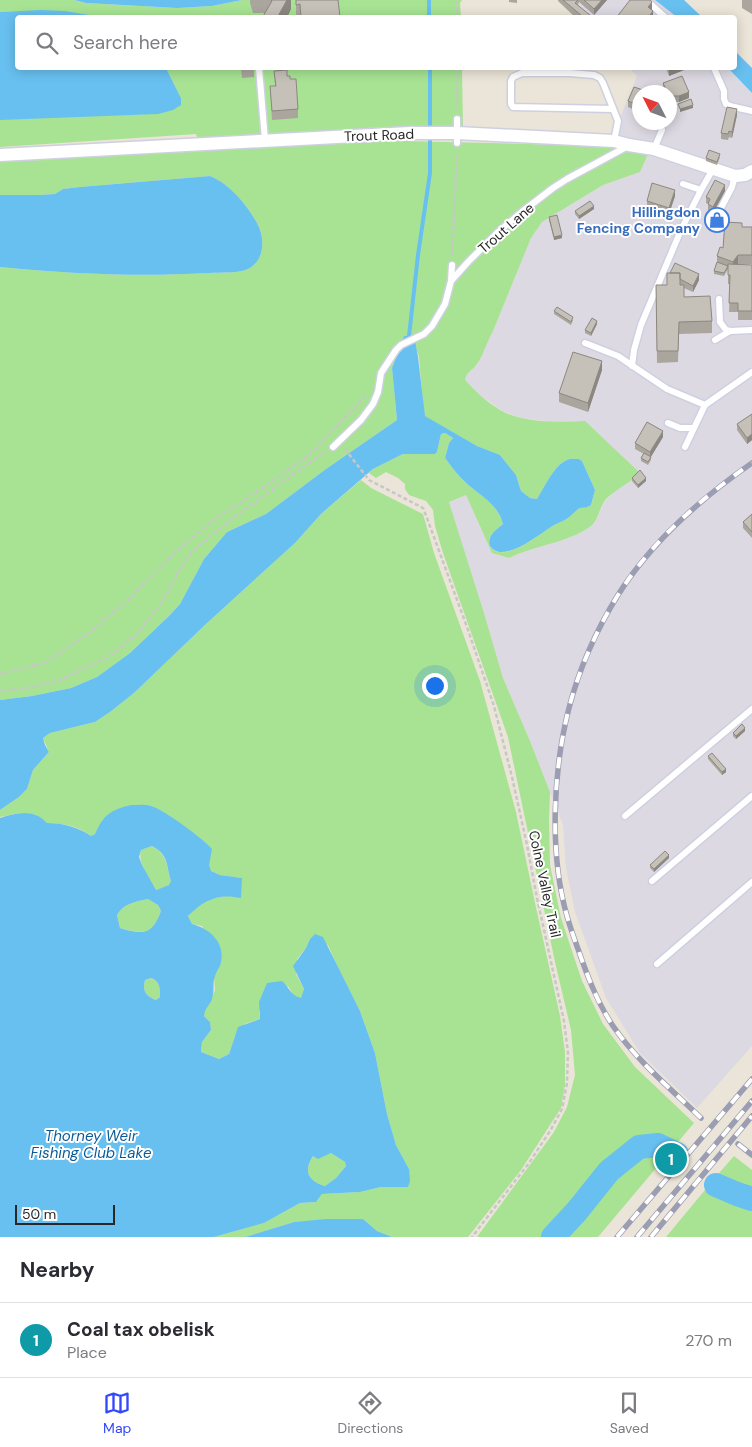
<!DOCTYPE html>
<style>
:root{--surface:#fff;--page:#f2f2f3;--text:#2b2b33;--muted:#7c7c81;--line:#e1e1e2;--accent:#3347fc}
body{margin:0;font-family:"DM Sans",sans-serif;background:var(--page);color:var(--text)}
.compass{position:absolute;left:632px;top:85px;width:45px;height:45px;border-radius:50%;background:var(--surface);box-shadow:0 2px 12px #0003;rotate:312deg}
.scale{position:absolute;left:15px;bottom:12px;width:100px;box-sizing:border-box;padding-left:5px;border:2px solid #272727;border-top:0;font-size:14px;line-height:18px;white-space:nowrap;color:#272727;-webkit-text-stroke:4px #fff;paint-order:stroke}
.you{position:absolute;left:434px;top:685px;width:18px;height:18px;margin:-12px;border:4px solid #fff;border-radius:50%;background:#1a73e8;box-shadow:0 0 0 8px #1a73e833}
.badge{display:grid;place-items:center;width:32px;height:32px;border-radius:50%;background:var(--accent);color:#fff;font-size:16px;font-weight:700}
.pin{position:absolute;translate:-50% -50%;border:2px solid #fff;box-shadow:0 1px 5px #0006}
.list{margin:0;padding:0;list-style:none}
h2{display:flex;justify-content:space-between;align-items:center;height:65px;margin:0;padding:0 20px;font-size:21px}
h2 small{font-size:16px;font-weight:400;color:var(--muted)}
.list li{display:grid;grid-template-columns:32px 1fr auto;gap:15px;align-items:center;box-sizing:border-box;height:75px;padding:0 20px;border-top:1px solid var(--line)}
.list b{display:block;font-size:19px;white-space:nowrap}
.list p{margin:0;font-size:16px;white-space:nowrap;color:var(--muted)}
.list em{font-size:16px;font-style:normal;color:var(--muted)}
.icon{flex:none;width:28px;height:28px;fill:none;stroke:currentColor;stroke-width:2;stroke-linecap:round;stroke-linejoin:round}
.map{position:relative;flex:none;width:752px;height:1237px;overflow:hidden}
.search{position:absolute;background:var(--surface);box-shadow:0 2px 12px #0003;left:15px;right:15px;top:15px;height:55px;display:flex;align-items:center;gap:12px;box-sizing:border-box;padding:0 18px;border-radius:5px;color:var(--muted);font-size:19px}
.sheet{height:140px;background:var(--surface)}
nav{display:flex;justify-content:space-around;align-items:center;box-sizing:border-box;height:70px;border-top:1px solid var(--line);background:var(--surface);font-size:14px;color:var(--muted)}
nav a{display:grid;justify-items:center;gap:2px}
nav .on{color:var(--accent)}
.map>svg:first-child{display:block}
.industrial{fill:#ddd9e2;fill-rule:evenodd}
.green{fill:#a7e393}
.water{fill:#68c0f0;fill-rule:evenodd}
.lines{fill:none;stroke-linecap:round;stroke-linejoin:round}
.stream{stroke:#68c0f0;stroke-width:4}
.river{stroke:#68c0f0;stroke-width:24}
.service-casing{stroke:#ced0e1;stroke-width:9}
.minor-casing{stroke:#ced0e1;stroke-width:15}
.path{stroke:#c7c7c7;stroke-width:2.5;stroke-dasharray:4 2.5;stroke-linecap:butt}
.service{stroke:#fff;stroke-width:6}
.minor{stroke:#fff;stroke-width:12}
.rail-casing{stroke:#9b9db2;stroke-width:5.5}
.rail{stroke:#fff;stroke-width:4;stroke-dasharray:11;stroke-linecap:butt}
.wall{fill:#aaa69e}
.shaded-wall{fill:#8b8781}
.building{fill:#c6c1b8;stroke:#8b8781}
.labels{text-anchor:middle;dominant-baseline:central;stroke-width:4;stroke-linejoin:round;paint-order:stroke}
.street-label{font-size:14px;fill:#272727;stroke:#fff}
.shop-label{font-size:14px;font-weight:bold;fill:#366cbe;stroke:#fff;text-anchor:end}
.water-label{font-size:15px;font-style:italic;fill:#0b5b98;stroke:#fff}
</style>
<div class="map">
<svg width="752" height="1237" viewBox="0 0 752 1237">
<rect width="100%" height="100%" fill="#ebe4d8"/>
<path class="industrial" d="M559,0H656L677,17H576Z
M629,68H728L752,93V164L744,173L614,141L618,123L637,76ZM640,92H670V122H640Z
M649,152L752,173V1046L697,1108L640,1053L606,998L575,912L566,868L563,825L530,741L503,678L484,613L449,502L466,495L492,553L509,558L524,551L562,540L580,533L594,524L605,501L612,494L585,421L556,422L520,418L501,410L480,395L464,380L465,375L477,365L487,341L493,331L531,238L542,222L603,185L640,172Z"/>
<path class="green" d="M0,0H73L86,3L177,8L212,6L242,0H462L460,3L461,18H101C65,10 36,11 0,12Z
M166,68H462L463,129L199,142L196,134L0,147V119L181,98Z
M405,141L611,146L649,152L640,172L603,185L542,222L531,238L493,331C487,341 483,356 477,364C473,370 466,372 465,380C475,391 487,402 500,410C525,424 558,422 585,421L640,473C630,483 616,489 606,499C600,506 598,521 591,526C568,543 535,545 509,558L492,553L466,495L449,502L484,613L503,678L530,741L550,792L549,820L550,865L561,918L582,981L603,1024L635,1067L694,1123L598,1237H477L554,1132L567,1107L575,1075L571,1030L555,962L508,737L443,553L435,526L433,510L426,501L409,495L405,489V484L398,478L386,472L376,478L369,473L373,469L403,454H435L437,452L441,434L445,433L453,438L449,443L445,458C451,466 456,473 463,480C477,494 498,503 503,524C499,527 494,531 491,535C486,542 491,551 499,552C516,554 537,536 551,527C556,523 563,522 568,518C572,515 576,510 580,508C585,506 587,508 591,505L595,490L582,461L579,459C575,459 570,458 567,460C554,465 544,488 537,499L530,498L521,491L516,475L500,455L477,446L424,416L419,357L414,341C419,338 424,336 428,332C445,315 453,287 453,265H450C449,286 445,315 427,330C424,333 418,336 414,338L413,335L404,336L392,368L397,420L326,469L266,514L227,532L204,559L180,604L170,615L130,653L97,677L71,688L32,696L0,700V267C69,274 139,277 209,273C221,272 239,274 250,268C265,259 265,237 257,223C247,205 230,184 210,176L80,187L63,189L55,194L39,195H0V160L241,146Z
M361,480L371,488L423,514L434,553L480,681L516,812L535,903L560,1016L565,1052V1085L561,1108L521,1170L468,1237H392L377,1231L363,1219L294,1222L245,1237H214L264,1223L300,1203L316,1202L322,1194L360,1192L381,1187H408L409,1169L396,1145L387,1114L375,1053L360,1011L339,970L328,945L310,939L306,948L297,959L296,974L304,989L301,999L294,996L288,986L259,1011L260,1019L245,1024L236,1033L229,1054L219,1059L201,1052L202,1042L211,1030L210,1022L204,1016V1009L210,1002L215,990L214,977L220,965L202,926L192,924L188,916C202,902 212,896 232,896L242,878L220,875L211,871L186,828L168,815L99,826L95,834L91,836C78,826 63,823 47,823C33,809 18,813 0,817V810L19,797L27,789L33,770L49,752L43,738L50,733L95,722L110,712L134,693L206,624L295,543L321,514Z
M152,846C168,855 166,865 171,881L170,885L156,890C150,878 137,863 141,850Z
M148,899L158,905L161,911C152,936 144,934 120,928L117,915C124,903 135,902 148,899Z
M151,978C160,981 160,988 160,997L156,1000C146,996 142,991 145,980Z
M331,1153L345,1162L346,1166L336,1178L325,1186C308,1181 303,1171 313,1156Z
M734,1156L752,1170V1197L738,1193L713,1180Z
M710,1184L740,1198L752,1201V1237H666Z"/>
<path class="water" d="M74,0H242L212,6L177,8L86,3Z
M655,0H684L702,17H677Z
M41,10L65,11L101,17L18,18V68H166L181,98V105L173,110L158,114L0,120V12Z
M735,51L752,68V93L728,68H734Z
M210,176C230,184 247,205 257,223C265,237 265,259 250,268C239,274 221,272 209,273C139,277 69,274 0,267V195H39L55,194L63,189L80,187Z
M414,335L418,357L425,416L477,446L500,455L516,475L521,491L530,498L537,499C544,488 554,465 567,460C570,458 575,459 579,459L582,461L595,490L591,505C587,508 585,507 580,508C576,510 572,515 568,518C563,522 556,523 551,527C537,536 517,553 499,552C495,551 492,549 490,546C486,536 497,529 503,524C498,503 477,494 463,480C456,473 451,466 445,458L449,443L453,438L445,433L441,434L437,452L435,454H403L373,469L321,514L295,543L206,624L134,693L110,712L95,722L50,733L43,738L45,745L49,752L33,770L27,789L19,797L0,810V700L32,696L71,688L97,677L130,653L170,615L180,604L204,559L227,532L266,514L326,469L397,420L392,368L404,336Z
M131,805C137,805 145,804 151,806C163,809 205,840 212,849L209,865L211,871L220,875L242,878L241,898C218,893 204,900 188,916L192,924C211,929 227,944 220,966C218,969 216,973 215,976C212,984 215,989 212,999C209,1007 205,1007 204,1016L210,1022L211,1030L202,1042L201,1052L219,1059L229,1054L238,1027L260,1019L259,1002L267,983L282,981C289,987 291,996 301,998L304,989L293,966L306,948L310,939L315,934L323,937L360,1011L375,1053L387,1114L396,1145L409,1169L410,1181L408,1187H381L360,1192L322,1194L316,1202L300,1203L264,1223L214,1237H0V818C18,812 34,809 47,823C63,823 78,827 91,836L95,834C104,814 111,810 131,805ZM152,846C169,855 166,865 171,881L169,885L156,890L142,865L139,857L141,850ZM148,899L158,905L161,911C152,935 144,935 120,928L117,915C124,903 135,902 148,899ZM151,978C160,981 160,988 160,997L156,1000C146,996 142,991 145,980ZM331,1153L345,1162L346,1166L336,1178L325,1186C308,1181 303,1171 313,1156L318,1159Z
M326,1219H363L377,1231L392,1237H245L294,1222Z"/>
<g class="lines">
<path class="stream" d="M429,0V18
M409,336L418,255L430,173V68"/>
<path class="river" d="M716,1185L737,1194L752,1199
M553,1237L577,1211L609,1171L639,1147L658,1145L677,1154"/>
<defs>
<path id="service" d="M646,0L666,18
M259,68L265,140
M714,68L724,91V99L726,104L730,106L752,111
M613,109L513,107L511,104V81L513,77L522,73H570L594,75L600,78L603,83L618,121L614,141
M457,119V143
M654,149L662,130
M683,184L701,190L713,169
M721,208L732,187L735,176
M451,281L452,265
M719,299L720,322L726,330L730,331L752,330
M715,340L730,331
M585,343L618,356L667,389L705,405L752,372
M632,366L634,350L641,325L681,230L701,190
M668,423L680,428H694
M333,447L361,420L373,404L378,392L381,373L396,350L401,345L424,334L432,326L445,304L451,281L468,262L497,233L523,211L553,188L567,179L628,146
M685,447L705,405
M625,816L752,709
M652,881L752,796
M657,964L752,882"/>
<path id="minor" d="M0,155L410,133H457L614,141L629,145L654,149L735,176L745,175L752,171"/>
</defs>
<use href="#service" class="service-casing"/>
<use href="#minor" class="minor-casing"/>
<path class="path" d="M456,18L457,0
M457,68V110
M452,256L457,151
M345,449L369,480L423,508L427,518L467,627L494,706L512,777L527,845L537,898L564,1021L568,1053L567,1083L562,1109L550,1131L529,1163L472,1237
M0,674L47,662L90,632L128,600L155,572L183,545L223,513L243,501L309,455L366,395
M0,691L33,687L57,681L109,657L136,635L163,601L179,571L192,551L234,517L326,451"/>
<use href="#service" class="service"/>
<use href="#minor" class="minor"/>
<defs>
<path id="rail" d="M701,1118C671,1089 637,1061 613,1026C597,1002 587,975 578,949C574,938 570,927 567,916C549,853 553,770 569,708C579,669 597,629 618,595C652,541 700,499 752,463
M738,1144L752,1155
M617,1237L752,1079
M637,1237L752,1101
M651,1237L752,1116"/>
</defs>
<use href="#rail" class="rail-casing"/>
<use href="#rail" class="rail"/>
</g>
<path class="wall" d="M250,0H291V9L265,13H253L250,3Z
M296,0H338L340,18H296Z
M509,0H517V3L509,2Z
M558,0H607L594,15L579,2L578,5L590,18H576L558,1Z
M742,0H752V14L742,8Z
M241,68H254V77L242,78Z
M666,68H689L669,76Z
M274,71L287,76L290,79L298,109V118L272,120L270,86H275Z
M663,83L689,98L679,102H670V92H665L663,89Z
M640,92V112L628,107V101Z
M737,115L732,138L729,137L728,140L721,139V133Z
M720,157L717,165L706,161V158Z
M725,191L713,213L708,210V204L706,203V197Z
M675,196L669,214L647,207V201Z
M594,209L579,219L575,214V211Z
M549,217L562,238L554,240L549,220Z
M742,227H752V264H738L737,265H752V320H738V312H729L730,284H728V269L724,276L714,274V271L717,262V256L723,248Z
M667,273L699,280L693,292L684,288V297L712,321V333L679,334L678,362L657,363L656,285H667Z
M554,311L573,320L571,325L554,314Z
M597,324L591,336L585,333V330Z
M602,370L588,412L559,402V393Z
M752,414V440L747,444L737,430V424Z
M663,437L651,457V460L648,465L641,461V458L644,454L635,449V443Z
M632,478L646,481L638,488L632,481Z
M752,514V538L743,528V522Z
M745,731L736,739L733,736V733Z
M708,756L726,772L722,775L708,759Z
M669,858L654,872L650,868V865Z"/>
<path class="shaded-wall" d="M287,0H291V9L287,18H277Z
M602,0H607L594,15V9Z
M652,2V11L648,7Z
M653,11V18H648Z
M669,68H689L669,76Z
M689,92V98L679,102V96Z
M693,105V108L680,112V109Z
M737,109V115L732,138V132Z
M725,185V191L713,213V207Z
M675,190V196L669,214V208Z
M594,206V209L579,219V216Z
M562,235V238L554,240V237Z
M738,255V264L733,271V262Z
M699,274V280L693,292V286Z
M597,321V324L591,336V333Z
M602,361V370L588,412V403Z
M663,431V437L650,458V452Z
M752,434V440L747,444V438Z
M646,478V481L638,488V485Z
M745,728V731L736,739V736Z
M726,769V772L722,775V772Z
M669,855V858L654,872V869Z"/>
<path class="building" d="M271,0H287L277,18H262L272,1Z
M296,0H338L340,17L301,18L300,4L296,5Z
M563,0H578L575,3L590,15L588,18H581L582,16Z
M584,0H602L594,9Z
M630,0H650L652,2L648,7L653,11L648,18H643L641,16L640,18H616Z
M287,70V76H290V79H296L298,109L272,111L270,86H276L274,71Z
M682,76L689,92L679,96H670V92H667L663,83Z
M634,87L649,92H640V106L628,101Z
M691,99L693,105L680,109L678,104Z
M727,107L737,109L732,132L729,131L728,134L721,133Z
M709,150L720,154L717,162L706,158Z
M715,180L725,185L713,207L708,204L710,199L706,197Z
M652,183L675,190L669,208L647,201Z
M590,201L594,206L579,216L575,211Z
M557,215L562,235L554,237L549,217Z
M725,222L742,223V227H752V255H738L733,262L717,256L720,247L723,248Z
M717,262L728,266L724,273L714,271Z
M675,263L699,274L693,286L680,279V273H670Z
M728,264L752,265V311H738V303H729L730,275H728Z
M667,273H680V285H684V297L710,296L712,321L679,322L678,351H657L656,285H667Z
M557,307L573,317L571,322L554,311Z
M592,318L597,321L591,333L585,330Z
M573,352L602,361L588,403L559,393Z
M752,414V434L747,438L737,424Z
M647,422L663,431L650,452L635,443Z
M644,453L651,457L648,462L641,458Z
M640,470L646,478L638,485L632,478Z
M752,514V532L743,522Z
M742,724L745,728L736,736L733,733Z
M712,753L726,769L722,772L708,756Z
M665,851L669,855L654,869L650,865Z"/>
<defs>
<symbol id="shop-ring" viewBox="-11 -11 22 22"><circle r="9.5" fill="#fff" stroke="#3f7fe0" stroke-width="1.5"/><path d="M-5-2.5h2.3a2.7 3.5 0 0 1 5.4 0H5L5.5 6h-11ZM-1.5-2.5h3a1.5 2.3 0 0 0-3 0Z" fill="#3f7fe0"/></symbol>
</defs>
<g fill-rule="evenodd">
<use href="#shop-ring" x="703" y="206" width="28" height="28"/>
</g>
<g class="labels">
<g class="street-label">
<text transform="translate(379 135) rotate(-2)">Trout Road</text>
<text transform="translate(506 228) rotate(-41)">Trout Lane</text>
<text transform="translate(545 884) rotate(78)">Colne Valley Trail</text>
</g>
<g class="shop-label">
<text x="700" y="212">Hillingdon<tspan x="700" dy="16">Fencing Company</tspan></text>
</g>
<g class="water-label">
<text x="91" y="1136">Thorney Weir<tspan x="91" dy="17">Fishing Club Lake</tspan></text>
</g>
</g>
</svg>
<svg class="compass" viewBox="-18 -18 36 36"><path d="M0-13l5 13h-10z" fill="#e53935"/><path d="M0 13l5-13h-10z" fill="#7c7c81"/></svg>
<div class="scale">50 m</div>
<div class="you"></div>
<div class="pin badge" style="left:671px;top:1159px;background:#0f9aa8">1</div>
<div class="search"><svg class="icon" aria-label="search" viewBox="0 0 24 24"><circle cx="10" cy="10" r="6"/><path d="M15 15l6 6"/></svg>Search here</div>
</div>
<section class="sheet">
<h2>Nearby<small></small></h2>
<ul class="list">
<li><span class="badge" style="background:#0f9aa8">1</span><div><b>Coal tax obelisk</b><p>Place</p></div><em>270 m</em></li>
</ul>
</section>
<nav>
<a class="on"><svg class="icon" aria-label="map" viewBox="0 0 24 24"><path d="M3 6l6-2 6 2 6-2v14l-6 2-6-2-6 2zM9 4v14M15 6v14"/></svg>Map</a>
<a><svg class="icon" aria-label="directions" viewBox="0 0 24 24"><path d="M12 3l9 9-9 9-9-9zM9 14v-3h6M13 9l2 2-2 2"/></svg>Directions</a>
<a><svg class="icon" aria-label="saved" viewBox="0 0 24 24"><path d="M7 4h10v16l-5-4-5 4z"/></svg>Saved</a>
</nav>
